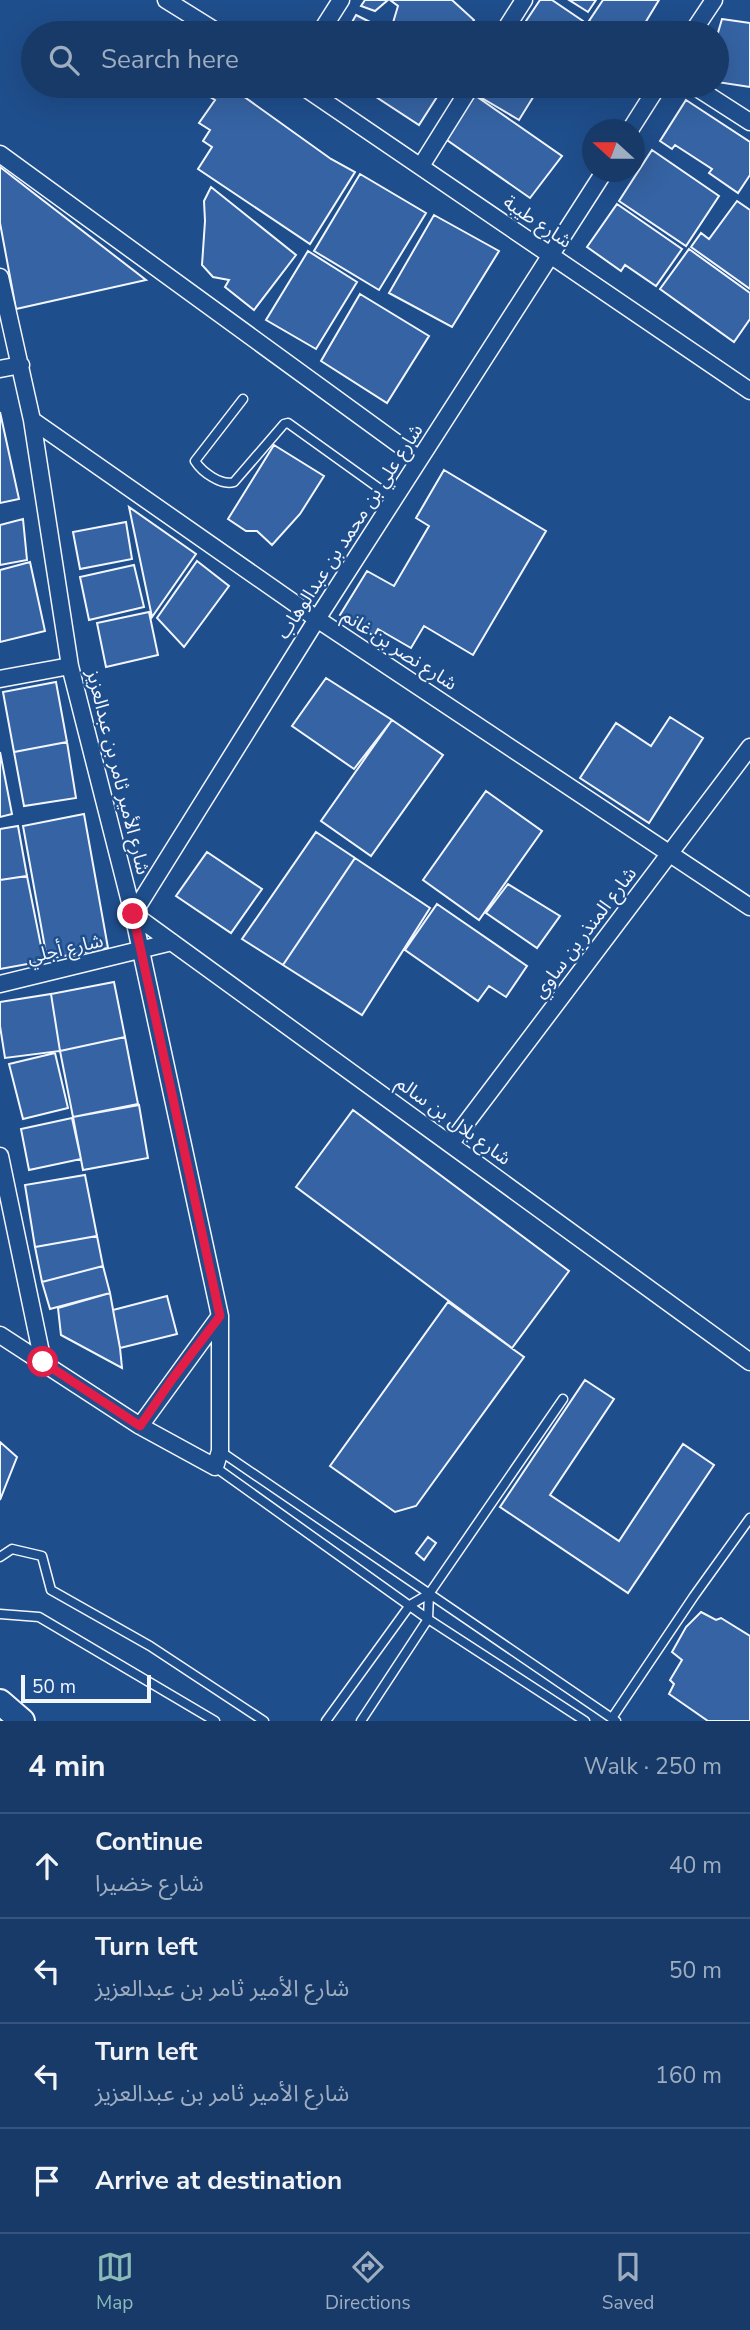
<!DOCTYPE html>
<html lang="en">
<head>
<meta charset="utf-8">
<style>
	body { margin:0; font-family:"Nunito Sans","Noto Sans Arabic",sans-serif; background:#244571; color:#f1f3f6 }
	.compass { position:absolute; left:582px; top:119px; width:63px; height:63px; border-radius:50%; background:#173a69; box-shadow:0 7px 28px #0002; rotate:291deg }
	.scale { position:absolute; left:21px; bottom:18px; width:130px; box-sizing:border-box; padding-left:7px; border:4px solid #f2f6ff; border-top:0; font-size:19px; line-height:24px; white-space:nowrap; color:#f2f6ff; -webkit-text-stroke:5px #1f4e8c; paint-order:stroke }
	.stop { position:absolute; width:21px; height:21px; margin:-16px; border:5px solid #e11d48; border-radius:50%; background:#fff }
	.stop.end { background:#e11d48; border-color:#fff; box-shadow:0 2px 7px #0008 }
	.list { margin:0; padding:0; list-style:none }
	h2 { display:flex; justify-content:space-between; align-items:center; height:91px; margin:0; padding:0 28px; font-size:30px }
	h2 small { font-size:23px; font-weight:400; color:#9eadc0 }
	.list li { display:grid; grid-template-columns:46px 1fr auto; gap:21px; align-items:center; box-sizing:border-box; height:105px; padding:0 28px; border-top:2px solid #36547d }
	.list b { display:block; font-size:26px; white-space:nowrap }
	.list p { margin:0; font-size:23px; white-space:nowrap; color:#9eadc0 }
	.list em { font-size:23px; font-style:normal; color:#9eadc0 }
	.icon { flex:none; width:38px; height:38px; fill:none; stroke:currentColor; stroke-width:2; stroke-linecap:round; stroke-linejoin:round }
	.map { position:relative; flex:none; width:750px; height:1721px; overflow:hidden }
	.search { position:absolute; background:#173a69; box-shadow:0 7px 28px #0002; left:21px; right:21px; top:21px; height:77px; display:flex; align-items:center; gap:18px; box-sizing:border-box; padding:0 24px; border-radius:38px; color:#9eadc0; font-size:26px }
	.sheet { height:511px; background:#173a69 }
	nav { display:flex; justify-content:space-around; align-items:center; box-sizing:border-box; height:98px; border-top:2px solid #36547d; background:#173a69; font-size:19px; color:#9eadc0 }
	nav a { display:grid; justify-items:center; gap:4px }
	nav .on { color:#8bbbb9 }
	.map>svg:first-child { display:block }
	.building { fill:#3563a3; stroke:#f2f6ff; stroke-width:2 }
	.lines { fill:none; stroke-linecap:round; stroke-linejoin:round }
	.service-casing { stroke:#f2f6ff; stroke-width:11 }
	.minor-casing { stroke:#f2f6ff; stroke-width:19 }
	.primary-casing { stroke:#f2f6ff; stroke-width:28 }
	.service { stroke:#1f4e8c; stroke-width:8 }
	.minor { stroke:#1f4e8c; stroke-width:16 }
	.primary { stroke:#1f4e8c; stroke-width:24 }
	.route { stroke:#e11d48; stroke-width:9 }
	.labels { text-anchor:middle; stroke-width:5; stroke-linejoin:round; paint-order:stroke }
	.street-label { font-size:19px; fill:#f2f6ff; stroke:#1f4e8c }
</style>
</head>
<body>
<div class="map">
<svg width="750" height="1721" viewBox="0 0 750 1721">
	<rect width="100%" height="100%" fill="#1f4e8c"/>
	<!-- building -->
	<path class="building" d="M365,0H388L375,11L361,6Z
		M390,0H452L474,20L464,33H402L392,26L398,6Z
		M540,0H552L583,21L575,33H518Z
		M569,0H596L588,12Z
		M603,0H659L639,33H611L589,21Z
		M356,15L392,33H346Z
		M722,19L750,23V87L717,82V36Z
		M589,21L611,33H581Z
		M204,86H229L331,159L355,172L310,244L198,169L212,147L203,141L210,130L199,123L215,100L200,91Z
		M379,86H444L419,125L373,95Z
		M480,86H540L519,120L475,94Z
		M579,86H603L596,96Z
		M473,94L562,156L530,198L444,138Z
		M686,100L750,142V175L738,193L709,173L712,169L675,145L672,149L660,141Z
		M652,150L719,196L686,246L619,201Z
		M0,167L146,280L16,309L0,223Z
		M360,174L426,213L379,290L314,251Z
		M211,187L296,255L254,310L225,287L229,280L213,277L202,265L205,221L204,201Z
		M737,201L750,210V289L691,247L701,233L709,239Z
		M617,204L682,249L656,286L625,265L621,271L587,247Z
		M434,215L499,251L452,327L389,293Z
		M689,249L750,293V319L734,342L660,289Z
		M308,251L357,282L316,349L266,320Z
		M360,294L429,336L387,403L321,361Z
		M0,412L19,499L0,503Z
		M274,445L324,476L300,514L272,545L257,531H246L228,519Z
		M444,470L546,531L473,655L424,626L411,648L378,629L374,636L340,615L367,571L394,586L429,526L416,518Z
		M129,507L196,554L152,617Z
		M23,519L27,560L0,565V525Z
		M126,522L132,559L80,569L73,532Z
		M197,561L229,586L184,647L157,618Z
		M30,562L45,631L0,642V570Z
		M134,565L144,607L89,620L80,577Z
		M149,612L158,655L106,667L97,623Z
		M326,678L392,720L354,769L292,726Z
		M56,682L67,742L14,752L3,692Z
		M670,717L703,738L649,823L580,778L616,723L651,746Z
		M392,720L443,755L371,856L321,821Z
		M67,742L76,798L24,806L14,752Z
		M0,752L12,814L0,817Z
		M486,791L542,831L479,920L423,880Z
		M84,814L108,948L47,959L23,826Z
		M18,826L27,876L0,880V829Z
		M316,832L355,858L283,965L242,939Z
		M207,852L262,889L231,933L176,896Z
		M355,858L430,908L362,1015L283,965Z
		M27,876L44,961L0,969V880Z
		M508,884L560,916L537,948L486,913Z
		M437,904L527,966L506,997L489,986L478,1001L405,950Z
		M114,982L125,1037L60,1051L51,994Z
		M51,994L60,1051L5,1058L0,1026V1002Z
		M125,1037L138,1104L73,1117L60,1051Z
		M55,1053L68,1108L23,1119L9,1064Z
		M139,1105L148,1158L83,1170L73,1117Z
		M353,1110L569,1271L512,1348L296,1187Z
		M72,1118L81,1159L29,1170L21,1129Z
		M85,1175L97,1236L35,1247L25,1185Z
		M97,1236L103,1266L42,1282L35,1247Z
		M103,1266L110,1293L50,1309L42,1282Z
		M110,1293L120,1348L122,1368L61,1335L58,1308Z
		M167,1296L177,1334L120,1348L113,1310Z
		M448,1302L524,1357L416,1506L395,1512L330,1466Z
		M585,1380L614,1399L550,1495L619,1541L683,1444L714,1465L628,1593L500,1507Z
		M0,1442L17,1457L0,1500Z
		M428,1537L436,1543L424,1560L416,1553Z
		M701,1612L716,1620L721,1618L750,1636V1721H708L669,1694L674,1684L670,1680L682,1660L672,1652L686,1627Z"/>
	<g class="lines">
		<!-- service casing -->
		<g class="service-casing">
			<path id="service" d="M243,399L195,461C202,472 221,486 234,482L284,424L288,423L394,499
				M220,1451L616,1721
				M215,1467L428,1619L585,1721
				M0,1557L12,1549L42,1556L51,1590L150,1646L264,1721
				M0,1614L39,1617L215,1721
				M612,1718L694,1596L750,1518
				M326,1721L410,1605L429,1594L563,1399
				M361,1721L428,1619L429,1594"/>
		</g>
		<!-- minor casing -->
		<g class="minor-casing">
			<path id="minor" d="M166,0L219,33
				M320,33L341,0
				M503,33L524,0
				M692,33L714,0
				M302,86L750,391
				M694,86L750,122
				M630,130L658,86
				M0,154L419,459
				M421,166L471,86
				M604,172L317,619L133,914L750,1362
				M0,277L32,420L70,666L133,914L220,1316V1451L215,1467L140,1426L0,1335
				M0,369L21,365
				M32,420L317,619L750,907
				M0,679L70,666
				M0,984L172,942
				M451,1143L750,747
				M0,1156L43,1362
				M140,1426L220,1316"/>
		</g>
		<!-- primary casing -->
		<g class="primary-casing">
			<path id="primary" d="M0,1702L22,1721"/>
		</g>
		<!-- service -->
		<use href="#service" class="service"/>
		<!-- minor -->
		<use href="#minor" class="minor"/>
		<!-- primary -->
		<use href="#primary" class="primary"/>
	</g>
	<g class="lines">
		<!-- route -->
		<path class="route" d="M43,1362L140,1426L173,1378L220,1316L133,914"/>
	</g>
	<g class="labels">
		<!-- street labels -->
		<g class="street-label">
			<text transform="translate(538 221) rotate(34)" y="7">شارع طيبة</text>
			<text transform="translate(349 531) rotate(-57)" y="7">شارع علي بن محمد بن عبدالوهاب</text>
			<text transform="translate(400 649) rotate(33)" y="7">شارع نصر بن غانم</text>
			<text transform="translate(119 772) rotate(76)" y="7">شارع الأمير ثامر بن عبدالعزيز</text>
			<text transform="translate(584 932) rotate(-53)" y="7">شارع المنذر بن ساوي</text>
			<text transform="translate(65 948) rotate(-13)" y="7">شارع أجلي</text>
			<text transform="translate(454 1120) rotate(36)" y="7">شارع بلال بن سالم</text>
		</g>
	</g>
</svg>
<svg class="compass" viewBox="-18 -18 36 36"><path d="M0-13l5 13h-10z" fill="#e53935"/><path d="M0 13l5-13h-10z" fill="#9eadc0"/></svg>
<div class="scale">50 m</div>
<div class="stop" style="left:43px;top:1362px"></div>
<div class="stop end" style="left:133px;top:914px"></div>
<div class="search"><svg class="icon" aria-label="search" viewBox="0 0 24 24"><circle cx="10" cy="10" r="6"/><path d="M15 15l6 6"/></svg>Search here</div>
</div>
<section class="sheet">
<h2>4 min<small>Walk · 250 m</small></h2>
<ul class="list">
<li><svg class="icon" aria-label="ahead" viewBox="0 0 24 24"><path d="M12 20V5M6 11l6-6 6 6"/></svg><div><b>Continue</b><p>شارع خضيرا</p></div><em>40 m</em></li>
<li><svg class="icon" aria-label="left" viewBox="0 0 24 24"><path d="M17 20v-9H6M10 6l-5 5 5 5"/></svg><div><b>Turn left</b><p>شارع الأمير ثامر بن عبدالعزيز</p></div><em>50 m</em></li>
<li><svg class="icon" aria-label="left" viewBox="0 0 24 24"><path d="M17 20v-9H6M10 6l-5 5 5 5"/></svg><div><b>Turn left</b><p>شارع الأمير ثامر بن عبدالعزيز</p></div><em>160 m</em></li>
<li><svg class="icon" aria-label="arrive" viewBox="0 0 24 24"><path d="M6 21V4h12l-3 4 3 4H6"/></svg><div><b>Arrive at destination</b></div></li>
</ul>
</section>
<nav>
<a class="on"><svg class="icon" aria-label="map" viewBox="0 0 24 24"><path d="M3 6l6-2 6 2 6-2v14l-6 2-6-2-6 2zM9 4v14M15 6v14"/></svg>Map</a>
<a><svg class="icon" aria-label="directions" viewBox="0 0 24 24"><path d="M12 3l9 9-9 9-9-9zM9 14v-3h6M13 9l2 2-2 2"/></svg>Directions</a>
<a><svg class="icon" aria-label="saved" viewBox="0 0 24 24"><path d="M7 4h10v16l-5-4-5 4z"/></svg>Saved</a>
</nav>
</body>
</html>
